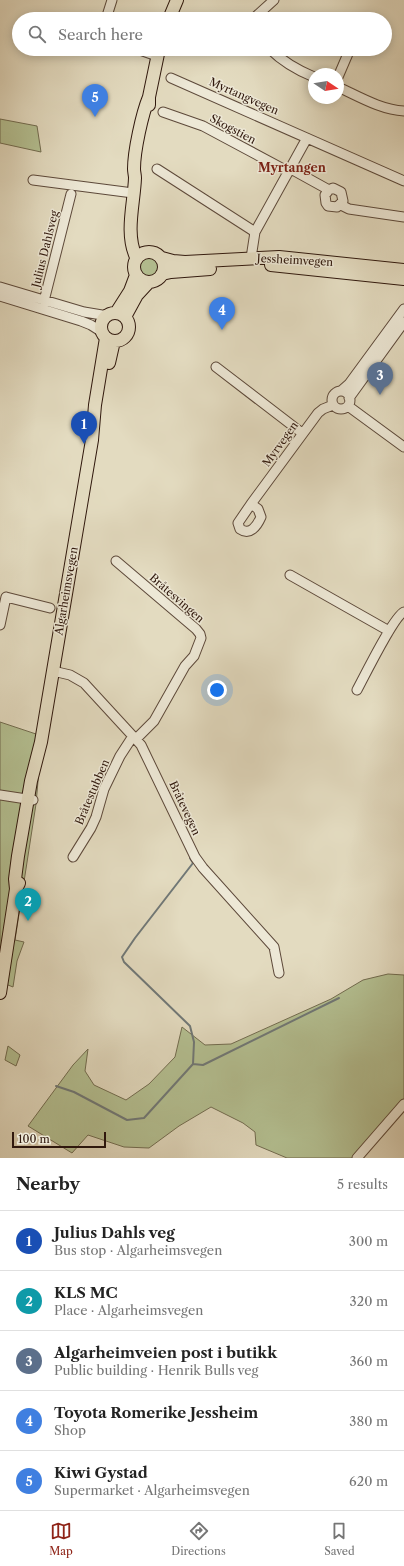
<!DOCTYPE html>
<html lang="en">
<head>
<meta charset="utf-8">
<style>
	body { margin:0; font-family:"Libre Caslon Text",serif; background:#f2f2f2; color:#222 }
	.compass { position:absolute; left:308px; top:68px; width:36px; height:36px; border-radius:50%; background:#fff; box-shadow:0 2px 10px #0003; rotate:102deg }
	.scale { position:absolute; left:12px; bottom:10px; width:94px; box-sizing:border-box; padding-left:4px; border:2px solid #30180d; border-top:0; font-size:11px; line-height:14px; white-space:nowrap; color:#30180d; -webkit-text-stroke:3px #ede8d6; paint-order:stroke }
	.you { position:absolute; left:217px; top:690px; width:14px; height:14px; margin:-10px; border:3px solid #fff; border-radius:50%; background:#1a73e8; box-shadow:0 0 0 6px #1a73e833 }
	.badge { display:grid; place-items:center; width:26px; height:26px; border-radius:50%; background:#8f2418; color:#fff; font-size:13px; font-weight:700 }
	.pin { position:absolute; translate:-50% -33px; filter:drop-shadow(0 1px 2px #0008) }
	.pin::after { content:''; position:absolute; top:21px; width:14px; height:12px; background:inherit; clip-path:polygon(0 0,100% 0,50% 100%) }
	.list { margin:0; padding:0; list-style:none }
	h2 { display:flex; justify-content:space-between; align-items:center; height:52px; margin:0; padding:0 16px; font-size:17px }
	h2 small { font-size:13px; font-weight:400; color:#767676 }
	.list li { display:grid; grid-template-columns:26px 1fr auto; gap:12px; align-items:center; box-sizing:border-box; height:60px; padding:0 16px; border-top:1px solid #e0e0e0 }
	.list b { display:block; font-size:15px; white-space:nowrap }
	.list p { margin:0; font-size:13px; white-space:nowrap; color:#767676 }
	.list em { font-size:13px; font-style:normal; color:#767676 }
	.icon { flex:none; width:22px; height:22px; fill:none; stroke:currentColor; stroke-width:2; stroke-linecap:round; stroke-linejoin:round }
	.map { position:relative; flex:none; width:404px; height:1158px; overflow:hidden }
	.search { position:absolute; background:#fff; box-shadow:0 2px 10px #0003; left:12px; right:12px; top:12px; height:44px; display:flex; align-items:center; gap:10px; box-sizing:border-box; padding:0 14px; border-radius:22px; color:#767676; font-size:15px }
	.sheet { height:352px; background:#fff }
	nav { display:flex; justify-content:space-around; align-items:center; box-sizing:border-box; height:56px; border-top:1px solid #e0e0e0; background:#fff; font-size:11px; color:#767676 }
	nav a { display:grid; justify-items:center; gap:2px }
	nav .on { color:#8f2418 }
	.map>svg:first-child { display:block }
	.green { fill:#b4c092; stroke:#726c50 }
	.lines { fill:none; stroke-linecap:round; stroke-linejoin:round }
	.stream { stroke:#707877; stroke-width:2 }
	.minor-casing { stroke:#5d493a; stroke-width:11 }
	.major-casing { stroke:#30180d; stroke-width:14 }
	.minor { stroke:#ede8d6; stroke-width:9 }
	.major { stroke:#e3dbc0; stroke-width:12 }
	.labels { text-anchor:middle; stroke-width:3; stroke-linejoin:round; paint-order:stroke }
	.street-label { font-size:11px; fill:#30180d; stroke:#ede8d6 }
	.neighbourhood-label { font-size:12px; font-weight:bold; fill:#7a1f14; stroke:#ede8d6 }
</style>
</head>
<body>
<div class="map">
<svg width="404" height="1158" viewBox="0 0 404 1158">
	<rect width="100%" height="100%" fill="#e3dbc0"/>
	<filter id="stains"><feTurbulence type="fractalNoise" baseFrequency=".005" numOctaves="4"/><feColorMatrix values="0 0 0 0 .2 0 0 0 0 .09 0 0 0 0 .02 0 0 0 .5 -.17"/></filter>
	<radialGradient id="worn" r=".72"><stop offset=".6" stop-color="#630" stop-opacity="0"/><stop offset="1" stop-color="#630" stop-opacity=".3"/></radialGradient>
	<!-- green -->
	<path class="green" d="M0,119L37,126L41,152L0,143Z
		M140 267a9 9 0 1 1 18 0a9 9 0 1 1-18 0Z
		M0,722L42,736L36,804L15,940L24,942L17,961L13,987L3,983L0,999Z
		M388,974L404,975V1100L354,1158H287L256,1145L255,1132L243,1123L211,1107L179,1126L149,1148L124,1147L88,1135L72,1153L28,1126L73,1065L88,1049L85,1071L94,1085L126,1100L149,1084L175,1057L182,1027L205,1045L231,1044L331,999L363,980Z
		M8,1046L20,1055L16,1066L5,1060Z"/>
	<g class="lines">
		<!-- stream -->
		<path class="stream" d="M193,1064L203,1065L339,998
			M56,1086L74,1092L127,1120L144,1118L193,1064L194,1042L190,1026L124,962L122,957L135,938L193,863L190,858"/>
		<!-- minor casing -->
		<g class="minor-casing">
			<path id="minor" d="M106,19L112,0
				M253,19L274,0
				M137,49L157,56
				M270,49C283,62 297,70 314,77
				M338,77L350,49
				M171,78L404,181
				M338,87C358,96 381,110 404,111
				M163,112L203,126L289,172
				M157,169L255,232
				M291,169L329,190L333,188L341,192L343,201L337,207L328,206L326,203L325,195L329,190
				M33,180L133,193
				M341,205L349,209L404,217
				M251,258L255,232L307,138
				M0,287L84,312L102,315H109
				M0,296L81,321L91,325L102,332
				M42,309L71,194
				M216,367L302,433
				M341,391L349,384L404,309
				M332 400a9 9 0 1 1 18 0a9 9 0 1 1-18 0Z
				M349,398L404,322
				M348,406L404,447
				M251,504L238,523L240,529C250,536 257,526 261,517L258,509L251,504L318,413L323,409L333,405
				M116,561L196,629L200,634L201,638L194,656L185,666L154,721L136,739
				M290,575L389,631
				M0,625L6,597L50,608
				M53,671L70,675L84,683L141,745L195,857L203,868L274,947L279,973
				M357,690C364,677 394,616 404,612
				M0,795L33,800
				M73,857L91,828L96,817L104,789L120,756L133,736
				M357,1158L404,1104"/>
		</g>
		<!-- major casing -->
		<g class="major-casing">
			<path id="major" d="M169,19L177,0
				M149,105V97L159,49
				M134 267a15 15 0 1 1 30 0a15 15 0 1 1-30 0Z
				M136,257C125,233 134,204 135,178C135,175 134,172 134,169C134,151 142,114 149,97
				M162,258L173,261L185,262L279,257L404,270
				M271,265L404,279
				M162,274L171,272L210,269
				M101 327a14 14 0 1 1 28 0a14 14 0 1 1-28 0Z
				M116,313L130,291L136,275
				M125,317L137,295L149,282
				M109,363L114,341
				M16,889L15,879L18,856L31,781L41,742L92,440L95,405L106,338
				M0,993L16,889L19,883"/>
		</g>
		<!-- minor -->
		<use href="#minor" class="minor"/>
		<!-- major -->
		<use href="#major" class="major"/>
	</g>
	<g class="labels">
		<!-- street labels -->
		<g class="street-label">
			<text transform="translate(244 96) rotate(24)" y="4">Myrtangvegen</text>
			<text transform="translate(233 129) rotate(28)" y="4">Skogstien</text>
			<text transform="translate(45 249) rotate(-76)" y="4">Julius Dahlsveg</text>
			<text transform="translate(295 260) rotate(3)" y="4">Jessheimvegen</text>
			<text transform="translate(280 444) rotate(-54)" y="4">Myrvegen</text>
			<text transform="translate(66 591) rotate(-80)" y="4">Algarheimsvegen</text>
			<text transform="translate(177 598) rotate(41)" y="4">Bråtesvingen</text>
			<text transform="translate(92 792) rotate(-67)" y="4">Bråtestubben</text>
			<text transform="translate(185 808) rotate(65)" y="4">Bråtevegen</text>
		</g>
		<!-- neighbourhood labels -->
		<g class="neighbourhood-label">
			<text x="292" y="172">Myrtangen</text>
		</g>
	</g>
	<rect width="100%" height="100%" filter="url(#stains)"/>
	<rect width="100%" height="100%" fill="url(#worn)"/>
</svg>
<svg class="compass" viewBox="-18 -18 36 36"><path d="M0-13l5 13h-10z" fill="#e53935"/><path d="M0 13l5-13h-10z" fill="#767676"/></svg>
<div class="scale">100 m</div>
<div class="you"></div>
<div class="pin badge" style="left:84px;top:444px;background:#1a4fb4">1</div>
<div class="pin badge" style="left:28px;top:921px;background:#0f9aa8">2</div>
<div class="pin badge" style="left:380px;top:395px;background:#5c6f8a">3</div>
<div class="pin badge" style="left:222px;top:330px;background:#3f7fe0">4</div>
<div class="pin badge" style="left:95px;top:117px;background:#3f7fe0">5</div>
<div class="search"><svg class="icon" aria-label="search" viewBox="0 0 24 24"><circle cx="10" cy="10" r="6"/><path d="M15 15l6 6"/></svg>Search here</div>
</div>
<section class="sheet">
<h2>Nearby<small>5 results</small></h2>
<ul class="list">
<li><span class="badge" style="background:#1a4fb4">1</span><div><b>Julius Dahls veg</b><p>Bus stop · Algarheimsvegen</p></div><em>300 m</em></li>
<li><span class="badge" style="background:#0f9aa8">2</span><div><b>KLS MC</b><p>Place · Algarheimsvegen</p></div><em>320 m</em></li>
<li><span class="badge" style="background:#5c6f8a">3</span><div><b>Algarheimveien post i butikk</b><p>Public building · Henrik Bulls veg</p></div><em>360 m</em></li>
<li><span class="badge" style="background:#3f7fe0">4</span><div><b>Toyota Romerike Jessheim</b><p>Shop</p></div><em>380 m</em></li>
<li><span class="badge" style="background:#3f7fe0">5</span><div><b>Kiwi Gystad</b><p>Supermarket · Algarheimsvegen</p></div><em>620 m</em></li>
</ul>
</section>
<nav>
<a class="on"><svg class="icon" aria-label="map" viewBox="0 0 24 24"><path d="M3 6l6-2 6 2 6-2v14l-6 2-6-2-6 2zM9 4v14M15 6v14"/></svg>Map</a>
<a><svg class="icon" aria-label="directions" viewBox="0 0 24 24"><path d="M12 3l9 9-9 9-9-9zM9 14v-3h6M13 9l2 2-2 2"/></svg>Directions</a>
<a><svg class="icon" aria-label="saved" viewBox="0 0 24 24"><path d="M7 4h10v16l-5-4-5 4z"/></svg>Saved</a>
</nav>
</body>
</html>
